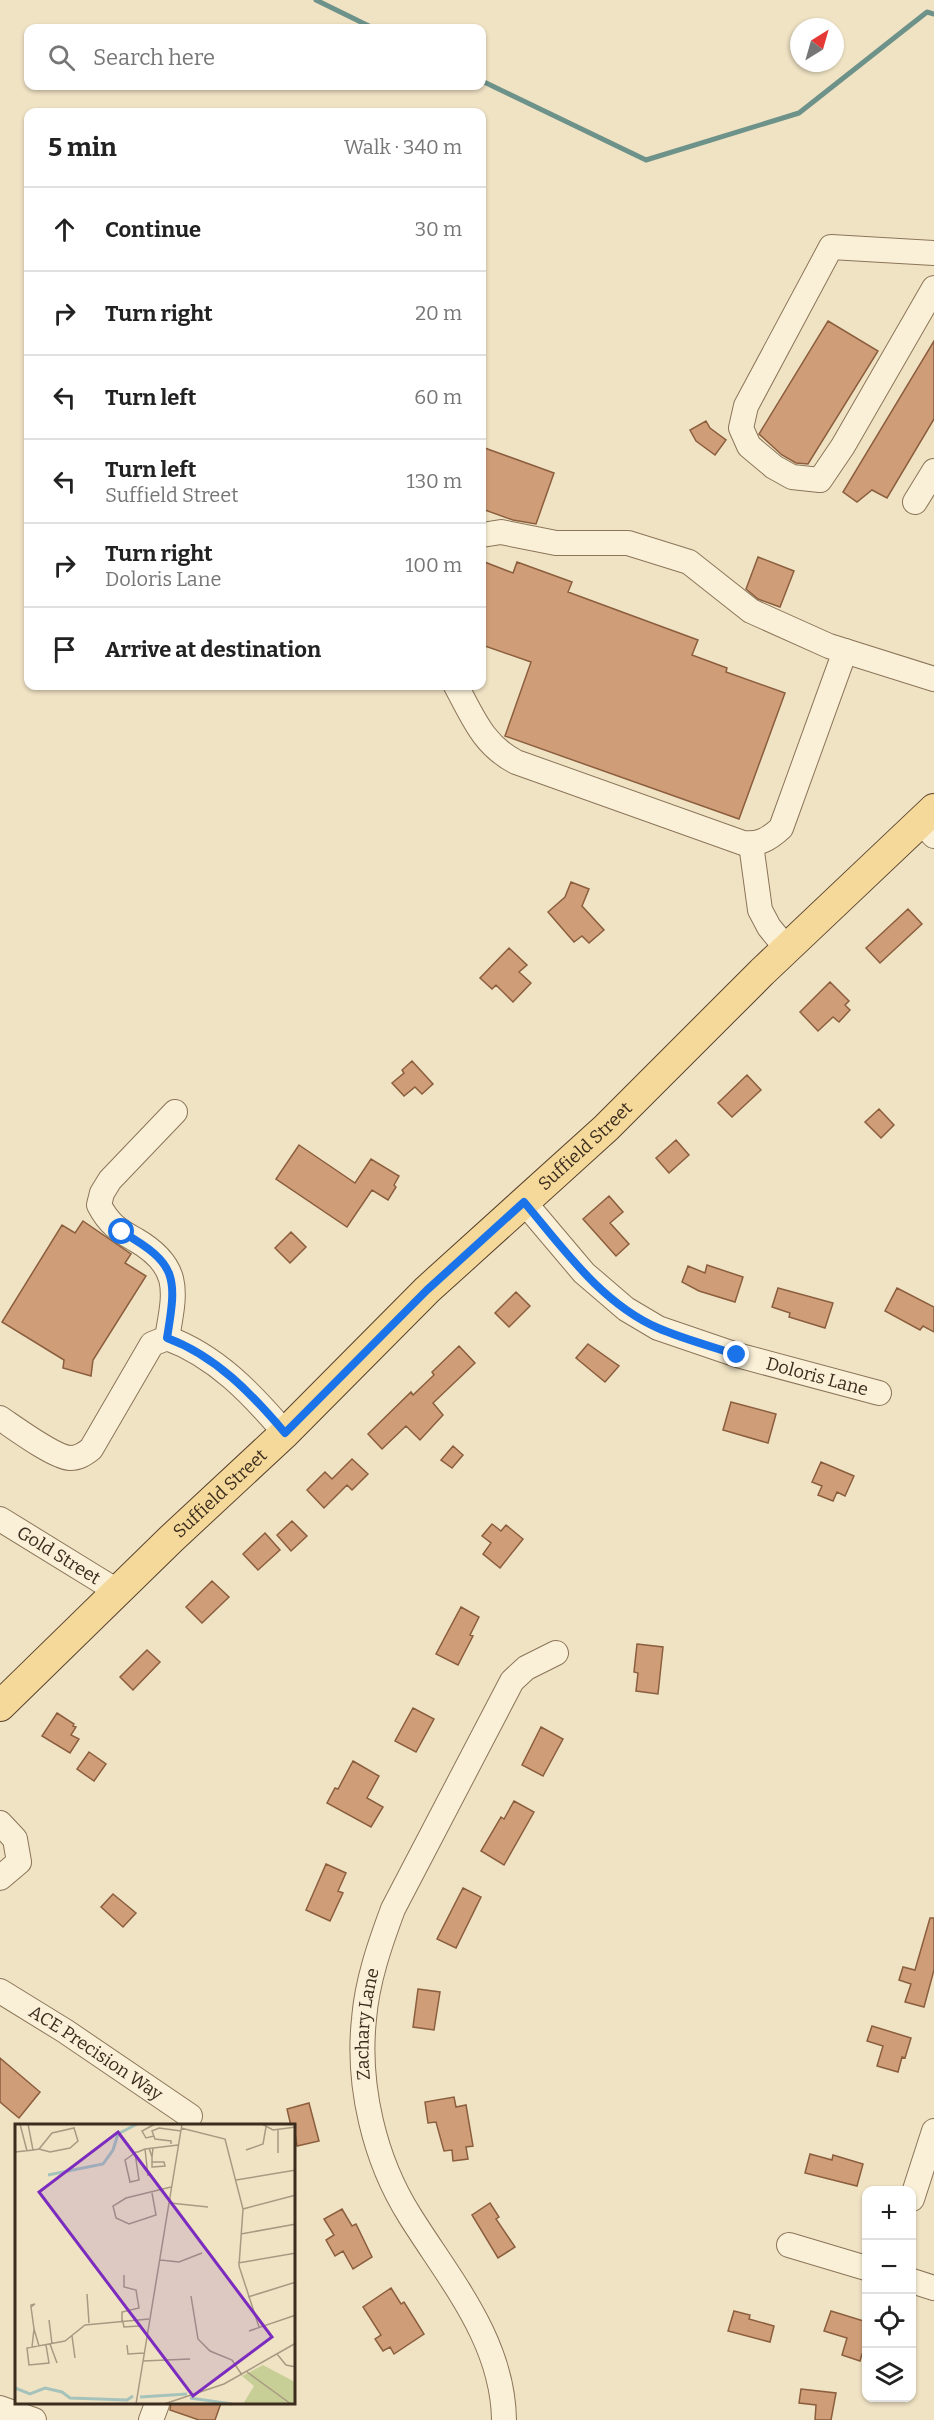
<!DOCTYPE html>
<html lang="en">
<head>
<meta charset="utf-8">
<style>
	body { margin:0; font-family:Bitter,serif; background:#f6f6f6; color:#222 }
	.controls { position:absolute; right:18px; bottom:18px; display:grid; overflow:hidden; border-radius:12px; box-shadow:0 2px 4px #0004 }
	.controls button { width:54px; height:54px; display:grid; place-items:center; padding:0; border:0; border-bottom:2px solid #e0e0e0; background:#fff; color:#222; font:30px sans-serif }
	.compass { position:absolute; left:790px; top:18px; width:54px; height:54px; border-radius:50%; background:#fff; box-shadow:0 2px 4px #0004; rotate:37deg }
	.stop { position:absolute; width:18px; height:18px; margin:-14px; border:4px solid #1a73e8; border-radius:50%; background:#fff }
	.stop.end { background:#1a73e8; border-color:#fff; box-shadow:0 2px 6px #0008 }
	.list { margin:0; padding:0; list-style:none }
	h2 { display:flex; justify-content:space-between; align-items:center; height:78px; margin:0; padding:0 24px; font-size:26px }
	h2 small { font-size:20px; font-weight:400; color:#767676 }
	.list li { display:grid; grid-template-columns:39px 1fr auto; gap:18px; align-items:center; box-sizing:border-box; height:84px; padding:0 24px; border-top:2px solid #e0e0e0 }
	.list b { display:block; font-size:22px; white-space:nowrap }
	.list p { margin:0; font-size:20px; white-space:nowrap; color:#767676 }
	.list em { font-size:20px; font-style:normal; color:#767676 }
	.icon { flex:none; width:33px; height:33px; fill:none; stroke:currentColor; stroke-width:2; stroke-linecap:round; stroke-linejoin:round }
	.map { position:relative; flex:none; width:934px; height:2420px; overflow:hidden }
	.search { position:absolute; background:#fff; box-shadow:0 2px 4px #0004; left:24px; top:24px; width:462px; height:66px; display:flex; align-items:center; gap:15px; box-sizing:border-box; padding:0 21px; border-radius:12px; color:#767676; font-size:22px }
	.panel { position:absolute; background:#fff; box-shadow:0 2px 4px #0004; left:24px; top:108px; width:462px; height:582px; border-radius:12px }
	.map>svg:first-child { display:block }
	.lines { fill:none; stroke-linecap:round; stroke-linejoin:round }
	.stream { stroke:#6c9289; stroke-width:5 }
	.building { fill:#cf9e78; stroke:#8b5e3e; stroke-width:1.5 }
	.minor-casing { stroke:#8b7559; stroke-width:26 }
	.major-casing { stroke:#59422e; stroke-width:32 }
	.minor { stroke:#faf0d7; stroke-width:24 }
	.major { stroke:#f4d99a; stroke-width:30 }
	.route { stroke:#1a73e8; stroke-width:8 }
	.labels { text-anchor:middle; stroke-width:4.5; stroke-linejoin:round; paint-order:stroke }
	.street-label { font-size:18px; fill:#3b2c1e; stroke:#f7edd4 }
	.inset-river { fill:none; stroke:#a6c3bb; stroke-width:3 }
	.inset-road { fill:none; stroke:#a89a82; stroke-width:1.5 }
	.view { fill:#7b2cbf; fill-opacity:0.15; stroke:#7b2cbf; stroke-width:3 }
	.inset-edge { fill:none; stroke:#3b2c1e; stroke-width:3 }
</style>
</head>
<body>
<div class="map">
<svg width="934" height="2420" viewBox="0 0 934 2420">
	<rect width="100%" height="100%" fill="#f0e3c4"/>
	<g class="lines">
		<!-- stream -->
		<path class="stream" d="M316,0L373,28
			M482,81L646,160L799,113L927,12L934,14"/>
	</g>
	<!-- building -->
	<path class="building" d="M828,321L878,351L808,464L796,463L782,455L759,434Z
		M934,341V419L887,498L872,490L857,502L843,492Z
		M706,421L710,428L726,440L715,455L696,441L690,430Z
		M482,447L554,473L536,524L513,520L482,509Z
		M758,557L794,571L780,607L758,599L746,589Z
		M482,561L513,573L517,562L572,582L568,592L698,640L692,655L727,668L726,672L785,693L739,819L505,736L531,662L482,645Z
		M571,882L589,889L582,906L604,930L589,943L582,936L574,942L548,912L565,897Z
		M908,909L922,924L880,963L866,948Z
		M509,948L527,965L519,972L531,983L513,1002L496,985L492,989L480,978Z
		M830,982L849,1001L845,1005L850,1010L839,1022L833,1017L818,1031L800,1012Z
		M412,1061L433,1084L422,1094L415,1087L404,1096L392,1083L404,1073L402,1070Z
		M747,1075L761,1090L732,1117L718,1103Z
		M879,1109L894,1125L881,1138L865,1122Z
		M676,1140L689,1155L669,1173L656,1158Z
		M299,1145L355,1183L371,1159L399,1176L394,1185L396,1187L388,1200L372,1190L347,1227L276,1179Z
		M609,1196L623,1212L610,1223L629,1244L616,1256L583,1219Z
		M83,1221L131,1254L125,1263L146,1276L93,1360L91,1376L63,1368L64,1360L2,1322L62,1225L75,1233Z
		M291,1232L306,1247L290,1263L275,1248Z
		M707,1265L743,1277L735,1302L699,1291L682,1282L688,1266L705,1273Z
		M778,1288L833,1303L825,1328L789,1317L790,1313L772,1307Z
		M897,1288L934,1307V1332L923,1326L920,1330L885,1311Z
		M516,1292L530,1306L509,1327L495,1313Z
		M588,1344L619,1366L605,1382L576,1358Z
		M459,1346L475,1363L433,1403L443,1415L420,1440L406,1426L382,1449L368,1434L411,1392L413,1395L434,1375L432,1372Z
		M731,1402L776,1414L768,1443L723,1430Z
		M453,1446L463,1455L452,1468L441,1460Z
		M352,1459L368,1474L352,1490L347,1485L324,1508L307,1490L325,1472L332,1479Z
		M821,1462L854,1476L845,1496L837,1492L833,1501L818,1495L822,1486L812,1482Z
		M292,1521L307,1536L291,1551L277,1535Z
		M492,1524L501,1531L506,1525L523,1539L500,1568L483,1554L491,1543L482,1536Z
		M265,1533L280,1550L258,1570L243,1554Z
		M212,1581L229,1597L202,1623L186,1607Z
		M461,1607L479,1617L470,1635L473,1636L458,1665L436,1654Z
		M637,1644L663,1647L658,1694L636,1691L638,1673L634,1672Z
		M147,1650L160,1662L133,1690L120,1677Z
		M413,1708L434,1719L416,1752L395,1741Z
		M57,1713L74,1724L73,1726L76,1727L71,1735L79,1739L70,1753L42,1736Z
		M541,1727L563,1739L543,1776L522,1765Z
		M89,1752L106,1764L94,1781L77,1769Z
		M353,1761L379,1776L367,1798L383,1807L371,1827L327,1803L335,1788L338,1789Z
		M514,1801L534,1812L504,1865L481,1851L501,1817L504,1819Z
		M326,1864L346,1873L338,1891L343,1893L330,1921L306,1910Z
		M463,1888L481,1897L456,1948L437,1939Z
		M113,1894L136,1913L123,1927L101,1907Z
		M930,1918H934V1970L924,2007L905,2002L911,1984L899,1980L903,1967L915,1970Z
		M418,1989L440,1992L434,2030L413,2027Z
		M872,2026L911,2038L905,2058L902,2057L898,2072L877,2066L883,2046L867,2041Z
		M0,2058L40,2092L19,2118L0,2102Z
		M454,2097L456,2107L466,2105L473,2146L466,2147L468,2159L453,2161L452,2150L444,2151L436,2122L428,2123L425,2102Z
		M309,2103L319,2141L297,2146L294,2126H291L287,2109Z
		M810,2154L832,2160L833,2155L863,2164L857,2186L805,2173Z
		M490,2203L499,2217L496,2219L515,2247L498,2258L472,2215Z
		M342,2209L352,2226L356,2224L372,2257L353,2269L343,2251L335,2256L326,2240L334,2235L324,2219Z
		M391,2288L401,2304L404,2302L424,2334L394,2354L390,2347L383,2351L375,2339L381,2335L363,2307Z
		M734,2311L750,2315L749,2319L774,2326L770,2342L728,2331Z
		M831,2311L867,2322V2356L862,2354L860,2361L842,2355L847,2338L824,2331Z
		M801,2389L836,2393L831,2420H815L816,2405L799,2403Z
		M171,2403H221L215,2420H199L170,2410Z"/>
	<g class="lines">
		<!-- minor casing -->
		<g class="minor-casing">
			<g id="minor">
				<path d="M934,253L831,247L746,406L741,428L749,446L774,467L792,477L820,480L843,446L934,288"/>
				<path d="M915,502L934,471"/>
				<path d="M482,535L501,532L556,543H628L689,562L751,611L829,646L934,679"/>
				<path d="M456,686C473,717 483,745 516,762L743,843C759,845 769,839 781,828L845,651"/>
				<path d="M921,822L934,836"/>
				<path d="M751,844L760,910L769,927L787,949"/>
				<path id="s1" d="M524,1202L584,1273L626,1309L658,1328L737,1355L879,1393"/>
				<path d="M167,1338C175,1292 182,1267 136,1240C118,1230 109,1224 99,1205L102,1193L110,1180L175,1112"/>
				<path d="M0,1418C15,1428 54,1457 70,1458C79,1458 84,1454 91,1449L152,1344L167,1338C216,1356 252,1394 285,1433"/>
				<path id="s2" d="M0,1519L117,1591"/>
				<path d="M0,1823L15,1839L19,1862L0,1878"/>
				<path id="s3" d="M0,1991L65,2031L190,2116"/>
				<path d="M912,2199L934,2131"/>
				<path d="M789,2245L866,2268"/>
				<path d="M912,2281L934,2288"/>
				<path d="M0,2408L34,2420"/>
				<path d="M151,2420L157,2404"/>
				<path id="s4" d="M504,2420C503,2341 450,2280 410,2216C374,2159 357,2085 364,2019C367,1981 380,1944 393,1909L512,1681L526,1668L556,1653"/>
			</g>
		</g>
		<!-- major casing -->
		<g class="major-casing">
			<g id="major">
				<path id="s5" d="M0,1706L171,1539L285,1433L427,1290L606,1128L762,972L934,809"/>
			</g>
		</g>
		<!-- minor -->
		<use href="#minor" class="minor"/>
		<!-- major -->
		<use href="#major" class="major"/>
	</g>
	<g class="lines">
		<!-- route -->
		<path class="route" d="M122,1232C178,1264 177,1277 167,1338C216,1356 252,1394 285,1433L427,1290L524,1202C563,1248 601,1303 658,1328C683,1339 711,1346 737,1355"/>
	</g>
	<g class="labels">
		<!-- street labels -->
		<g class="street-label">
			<text dy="6" stroke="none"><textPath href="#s5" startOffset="810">Suffield Street</textPath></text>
			<text dy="6" stroke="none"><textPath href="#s1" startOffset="352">Doloris Lane</textPath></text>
			<text dy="6" stroke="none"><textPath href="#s5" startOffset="306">Suffield Street</textPath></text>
			<text dy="6" stroke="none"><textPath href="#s2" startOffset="69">Gold Street</textPath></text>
			<text dy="6" stroke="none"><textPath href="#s4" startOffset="429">Zachary Lane</textPath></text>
			<text dy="6" stroke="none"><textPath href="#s3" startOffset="114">ACE Precision Way</textPath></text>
		</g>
	</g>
	<!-- overview -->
	<g transform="translate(15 2124)">
		<rect width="280" height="280" fill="#f0e3c4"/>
		<path d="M248,241L280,258V280H228L239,262L227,252Z" fill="#c7cf97"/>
		<path class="inset-river" d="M33,51L88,40L98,26L103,10L122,0M0,264L15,270L30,264L47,268L55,274L112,276L118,272M125,273L172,270M175,274L217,280"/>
		<path class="inset-road" d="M5,0L12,27M247,0L258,6L281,3M166,4L210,15L228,85L224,142L244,203M263,6V29M139,12L131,14L127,7L140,0M156,20V17L140,15L137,7L144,4L166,7M134,24L137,33L138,24M130,25L133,52M18,26L24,25L37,9L59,4L63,17L55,24L35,28L24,25M231,26L248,20L251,3M0,28L18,26L13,0M120,29L124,56L115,58L110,36L120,29L121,28H123L130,25L163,21M137,33V43H138L150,42L149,38H137M221,56L281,46M137,69L141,91L114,100L101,94L98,82L111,74L156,63M155,79L193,83M228,85L281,71M226,110L281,100M145,136L164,138L187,129M223,139L281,129M72,170L74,199M176,172L183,215L195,227L217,236L227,251M233,173L281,158M16,183L20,180L16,181V183L19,205M34,196L37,220M107,198V188L124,184L121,166L109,163V151M108,198L109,203L124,202M234,207L281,191M57,212L60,234M35,220L42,239M31,221L34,239L14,241L12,224L50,217L70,201L134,195M112,221L113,230L129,229M17,223L19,205L24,222M262,230L271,241L281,243M128,237L175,235M232,248L276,280M121,280L167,0M149,280L209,260L281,219"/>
		<path class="view" d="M103,8L257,213L178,272L24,68Z"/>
		<rect width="280" height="280" class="inset-edge"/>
	</g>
</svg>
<div class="controls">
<button>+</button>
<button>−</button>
<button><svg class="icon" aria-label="locate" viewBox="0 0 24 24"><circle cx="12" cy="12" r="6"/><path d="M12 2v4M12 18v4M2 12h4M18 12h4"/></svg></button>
<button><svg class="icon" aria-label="layers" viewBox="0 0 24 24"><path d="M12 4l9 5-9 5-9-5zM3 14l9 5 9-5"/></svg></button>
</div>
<svg class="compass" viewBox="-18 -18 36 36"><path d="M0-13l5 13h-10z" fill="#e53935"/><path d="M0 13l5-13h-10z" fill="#767676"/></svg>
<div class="stop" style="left:122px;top:1232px"></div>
<div class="stop end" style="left:737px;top:1355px"></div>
<div class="search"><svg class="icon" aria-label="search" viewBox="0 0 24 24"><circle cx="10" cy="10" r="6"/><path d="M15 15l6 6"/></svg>Search here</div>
<section class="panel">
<h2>5 min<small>Walk · 340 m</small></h2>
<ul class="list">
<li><svg class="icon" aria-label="ahead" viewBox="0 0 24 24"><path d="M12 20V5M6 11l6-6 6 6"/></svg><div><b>Continue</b></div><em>30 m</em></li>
<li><svg class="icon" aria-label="right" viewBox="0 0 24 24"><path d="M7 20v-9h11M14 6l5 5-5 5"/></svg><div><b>Turn right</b></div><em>20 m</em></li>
<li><svg class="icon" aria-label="left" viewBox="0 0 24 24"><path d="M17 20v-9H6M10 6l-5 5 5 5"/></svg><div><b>Turn left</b></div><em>60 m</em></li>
<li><svg class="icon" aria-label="left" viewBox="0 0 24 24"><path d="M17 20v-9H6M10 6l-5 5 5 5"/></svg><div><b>Turn left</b><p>Suffield Street</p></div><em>130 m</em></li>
<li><svg class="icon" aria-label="right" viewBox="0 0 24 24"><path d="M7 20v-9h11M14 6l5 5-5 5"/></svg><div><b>Turn right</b><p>Doloris Lane</p></div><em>100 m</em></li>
<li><svg class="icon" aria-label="arrive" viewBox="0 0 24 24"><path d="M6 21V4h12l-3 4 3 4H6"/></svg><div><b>Arrive at destination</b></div></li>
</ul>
</section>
</div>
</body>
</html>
